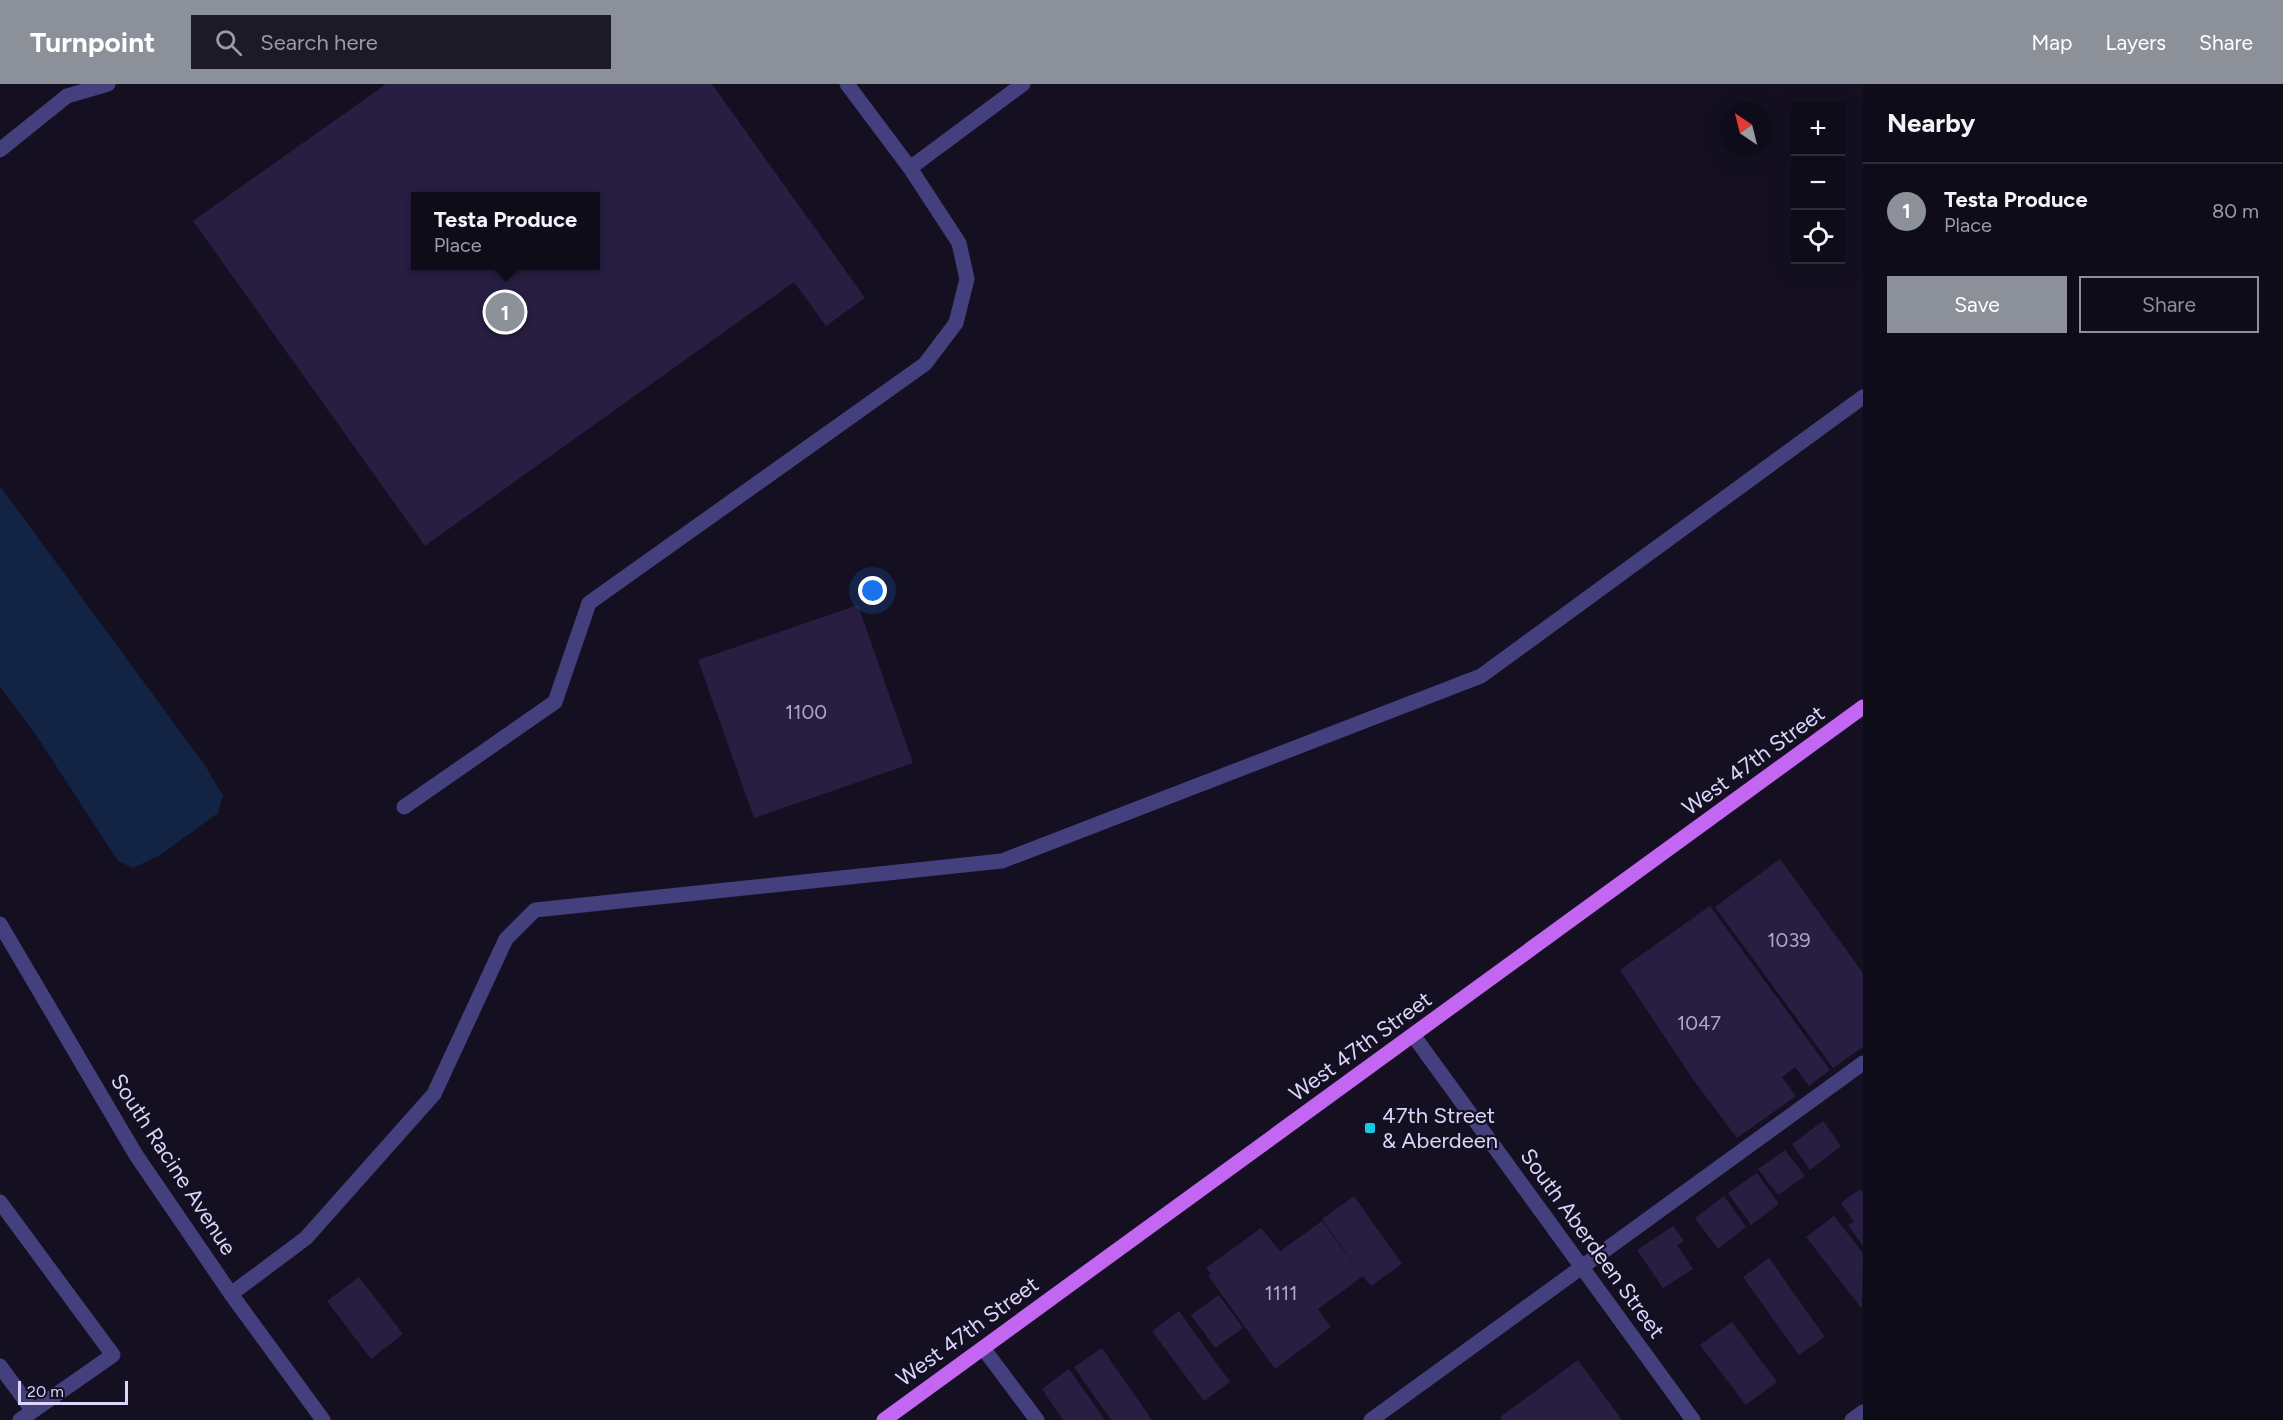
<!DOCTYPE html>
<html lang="en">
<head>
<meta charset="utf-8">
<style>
	body { margin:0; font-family:Figtree,sans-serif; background:#1d1a27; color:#f1f3f6 }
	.controls { position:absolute; right:18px; top:18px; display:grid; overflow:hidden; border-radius:0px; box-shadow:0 6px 24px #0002 }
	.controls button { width:54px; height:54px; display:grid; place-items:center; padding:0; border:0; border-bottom:2px solid #2f2c39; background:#0f0c1a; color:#f1f3f6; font:30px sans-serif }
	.compass { position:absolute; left:1719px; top:18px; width:54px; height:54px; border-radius:50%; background:#0f0c1a; box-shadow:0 6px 24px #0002; rotate:325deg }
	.scale { position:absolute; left:18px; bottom:15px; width:110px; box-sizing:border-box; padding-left:6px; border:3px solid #dbd5fb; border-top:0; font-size:16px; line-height:21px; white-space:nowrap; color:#dbd5fb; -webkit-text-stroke:4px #141022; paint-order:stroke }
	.you { position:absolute; left:873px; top:507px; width:21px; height:21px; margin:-15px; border:4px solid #fff; border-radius:50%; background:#1a73e8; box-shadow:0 0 0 9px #1a73e833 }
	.badge { display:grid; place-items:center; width:39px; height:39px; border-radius:50%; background:#8c9099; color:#fff; font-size:20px; font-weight:700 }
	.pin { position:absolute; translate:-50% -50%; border:3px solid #fff; box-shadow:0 2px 6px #0006 }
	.popup { position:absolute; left:411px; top:108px; width:189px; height:78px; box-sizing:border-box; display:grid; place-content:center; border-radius:0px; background:#0f0c1a; filter:drop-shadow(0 2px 4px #0005); font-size:20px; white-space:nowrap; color:#9b9ba2 }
	.popup b { font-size:22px; color:#f1f3f6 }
	.popup::after { content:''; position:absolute; left:50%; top:100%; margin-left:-12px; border:12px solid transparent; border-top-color:#0f0c1a }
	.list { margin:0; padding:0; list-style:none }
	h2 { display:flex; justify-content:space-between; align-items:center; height:78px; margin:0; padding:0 24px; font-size:26px }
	h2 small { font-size:20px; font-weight:400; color:#9b9ba2 }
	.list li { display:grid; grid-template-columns:39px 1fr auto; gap:18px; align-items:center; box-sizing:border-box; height:96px; padding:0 24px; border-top:2px solid #2f2c39 }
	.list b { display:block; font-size:22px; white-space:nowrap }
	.list p { margin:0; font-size:20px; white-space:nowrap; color:#9b9ba2 }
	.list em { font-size:20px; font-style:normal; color:#9b9ba2 }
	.actions { display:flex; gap:12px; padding:18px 24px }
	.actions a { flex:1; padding:14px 0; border:2px solid #8c9099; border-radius:0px; text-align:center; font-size:21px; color:#8c9099 }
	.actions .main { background:#8c9099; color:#fff }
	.icon { flex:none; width:33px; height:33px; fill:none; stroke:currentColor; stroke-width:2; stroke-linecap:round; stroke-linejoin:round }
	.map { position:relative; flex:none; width:1863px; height:1336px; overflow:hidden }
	header { display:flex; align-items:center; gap:36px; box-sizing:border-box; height:84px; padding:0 30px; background:#8c9099; color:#fff }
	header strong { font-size:28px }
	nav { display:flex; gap:33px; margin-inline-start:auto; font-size:21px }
	.search { width:420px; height:54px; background:#1d1a27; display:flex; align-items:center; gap:15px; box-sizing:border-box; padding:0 21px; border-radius:0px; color:#9b9ba2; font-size:22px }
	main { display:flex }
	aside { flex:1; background:#0f0c1a }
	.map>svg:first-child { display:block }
	.water { fill:#122344 }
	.building { fill:#271e42; fill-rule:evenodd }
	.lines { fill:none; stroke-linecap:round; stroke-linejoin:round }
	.minor { stroke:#443f7d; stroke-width:15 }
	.major { stroke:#c366f1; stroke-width:15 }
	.poi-dot { fill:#15cae7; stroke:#141022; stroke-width:2 }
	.labels { text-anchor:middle; stroke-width:4.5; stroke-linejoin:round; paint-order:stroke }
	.number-label { font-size:20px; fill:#aea7cd }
	.street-label { font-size:22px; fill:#dbd5fb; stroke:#141022 }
	.poi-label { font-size:22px; fill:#dbd5fb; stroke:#141022; text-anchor:start }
</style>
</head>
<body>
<header>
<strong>Turnpoint</strong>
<div class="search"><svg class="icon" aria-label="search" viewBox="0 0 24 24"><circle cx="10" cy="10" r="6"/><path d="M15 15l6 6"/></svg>Search here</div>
<nav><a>Map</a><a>Layers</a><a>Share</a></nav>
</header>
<main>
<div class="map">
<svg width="1863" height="1336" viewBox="0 0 1863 1336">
	<rect width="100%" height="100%" fill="#141022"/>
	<!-- water -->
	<path class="water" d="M0,402L206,683L223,712L218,729L160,771L133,784L118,777L36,651L0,603Z"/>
	<!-- building -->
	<path class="building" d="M386,0H712L865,214L826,242L794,198L425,462L193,137ZM415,112H595V182H415Z
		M858,521L913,679L754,734L698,576Z
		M1780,775L1863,889V963L1833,984L1715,823Z
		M1710,822L1830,986L1809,1002L1795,983L1782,993L1796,1012L1737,1054L1695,998L1620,886Z
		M1823,1037L1841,1062L1810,1086L1792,1060Z
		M1785,1066L1805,1092L1778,1111L1758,1085Z
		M1757,1089L1779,1120L1751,1141L1728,1109Z
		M1860,1105L1863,1108V1162L1848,1141L1854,1138L1841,1119Z
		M1354,1112L1402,1180L1371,1202L1363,1192L1318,1225L1331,1243L1275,1285L1208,1191L1211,1190L1206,1184L1261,1144L1280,1167L1322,1137L1362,1191L1322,1135Z
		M1724,1112L1746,1143L1718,1165L1695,1134Z
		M1834,1132L1863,1169L1862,1225L1806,1153Z
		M1673,1142L1684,1157L1677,1161L1693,1185L1663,1204L1637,1166Z
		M1769,1174L1825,1253L1799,1271L1743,1193Z
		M359,1193L403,1250L371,1275L327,1217Z
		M1219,1211L1243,1244L1215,1264L1191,1231Z
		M1179,1227L1230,1298L1204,1317L1152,1247Z
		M1732,1238L1777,1298L1746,1321L1700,1261Z
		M1102,1264L1152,1336H1111L1074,1283Z
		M1578,1276L1622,1336H1502L1500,1333Z
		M1069,1285L1105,1336H1063L1042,1305Z"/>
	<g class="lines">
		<!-- minor -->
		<path class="minor" d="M0,66L67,12L108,0
			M910,84L1023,0
			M404,723L555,618L589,519L925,280L956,239L967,195L959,159L910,84L847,0
			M0,840L136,1071L231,1210L323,1336
			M1413,951L1693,1336
			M0,1118L113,1271L20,1336
			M231,1210L306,1154L434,1010L506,855L535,826L1002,777L1481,592L1863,313
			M983,1264L1037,1336
			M0,1282L33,1327
			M1371,1336L1863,979
			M1852,1336L1863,1328"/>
		<!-- major -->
		<path class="major" d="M884,1336L1863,623"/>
	</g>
	<!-- markers -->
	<rect class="poi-dot" x="1364" y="1038" width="12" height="12" rx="3"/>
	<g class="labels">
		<!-- number labels -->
		<g class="number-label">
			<text x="806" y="635">1100</text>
			<text x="1789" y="863">1039</text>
			<text x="1699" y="946">1047</text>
			<text x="1281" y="1216">1111</text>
		</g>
		<!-- street labels -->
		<g class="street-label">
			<text transform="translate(1753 676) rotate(-36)" y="8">West 47th Street</text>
			<text transform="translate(1360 962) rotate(-36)" y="8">West 47th Street</text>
			<text transform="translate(174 1080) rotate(57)" y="8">South Racine Avenue</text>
			<text transform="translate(1593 1159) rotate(54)" y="8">South Aberdeen Street</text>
			<text transform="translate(967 1247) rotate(-36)" y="8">West 47th Street</text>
		</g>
		<!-- poi labels -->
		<g class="poi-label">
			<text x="1382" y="1039">47th Street<tspan x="1382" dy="25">&amp; Aberdeen</tspan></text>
		</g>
	</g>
</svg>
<div class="controls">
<button>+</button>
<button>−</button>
<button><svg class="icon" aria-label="locate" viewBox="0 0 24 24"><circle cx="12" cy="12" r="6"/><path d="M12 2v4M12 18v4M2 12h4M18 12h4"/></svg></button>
</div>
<svg class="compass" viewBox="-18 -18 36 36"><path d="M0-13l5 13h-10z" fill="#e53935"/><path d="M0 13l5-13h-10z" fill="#9b9ba2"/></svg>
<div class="scale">20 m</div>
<div class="you"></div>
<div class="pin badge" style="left:505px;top:228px">1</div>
<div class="popup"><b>Testa Produce</b>Place</div>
</div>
<aside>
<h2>Nearby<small></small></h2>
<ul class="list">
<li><span class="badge">1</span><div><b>Testa Produce</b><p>Place</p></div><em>80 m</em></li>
</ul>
<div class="actions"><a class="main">Save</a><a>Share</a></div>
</aside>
</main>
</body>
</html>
